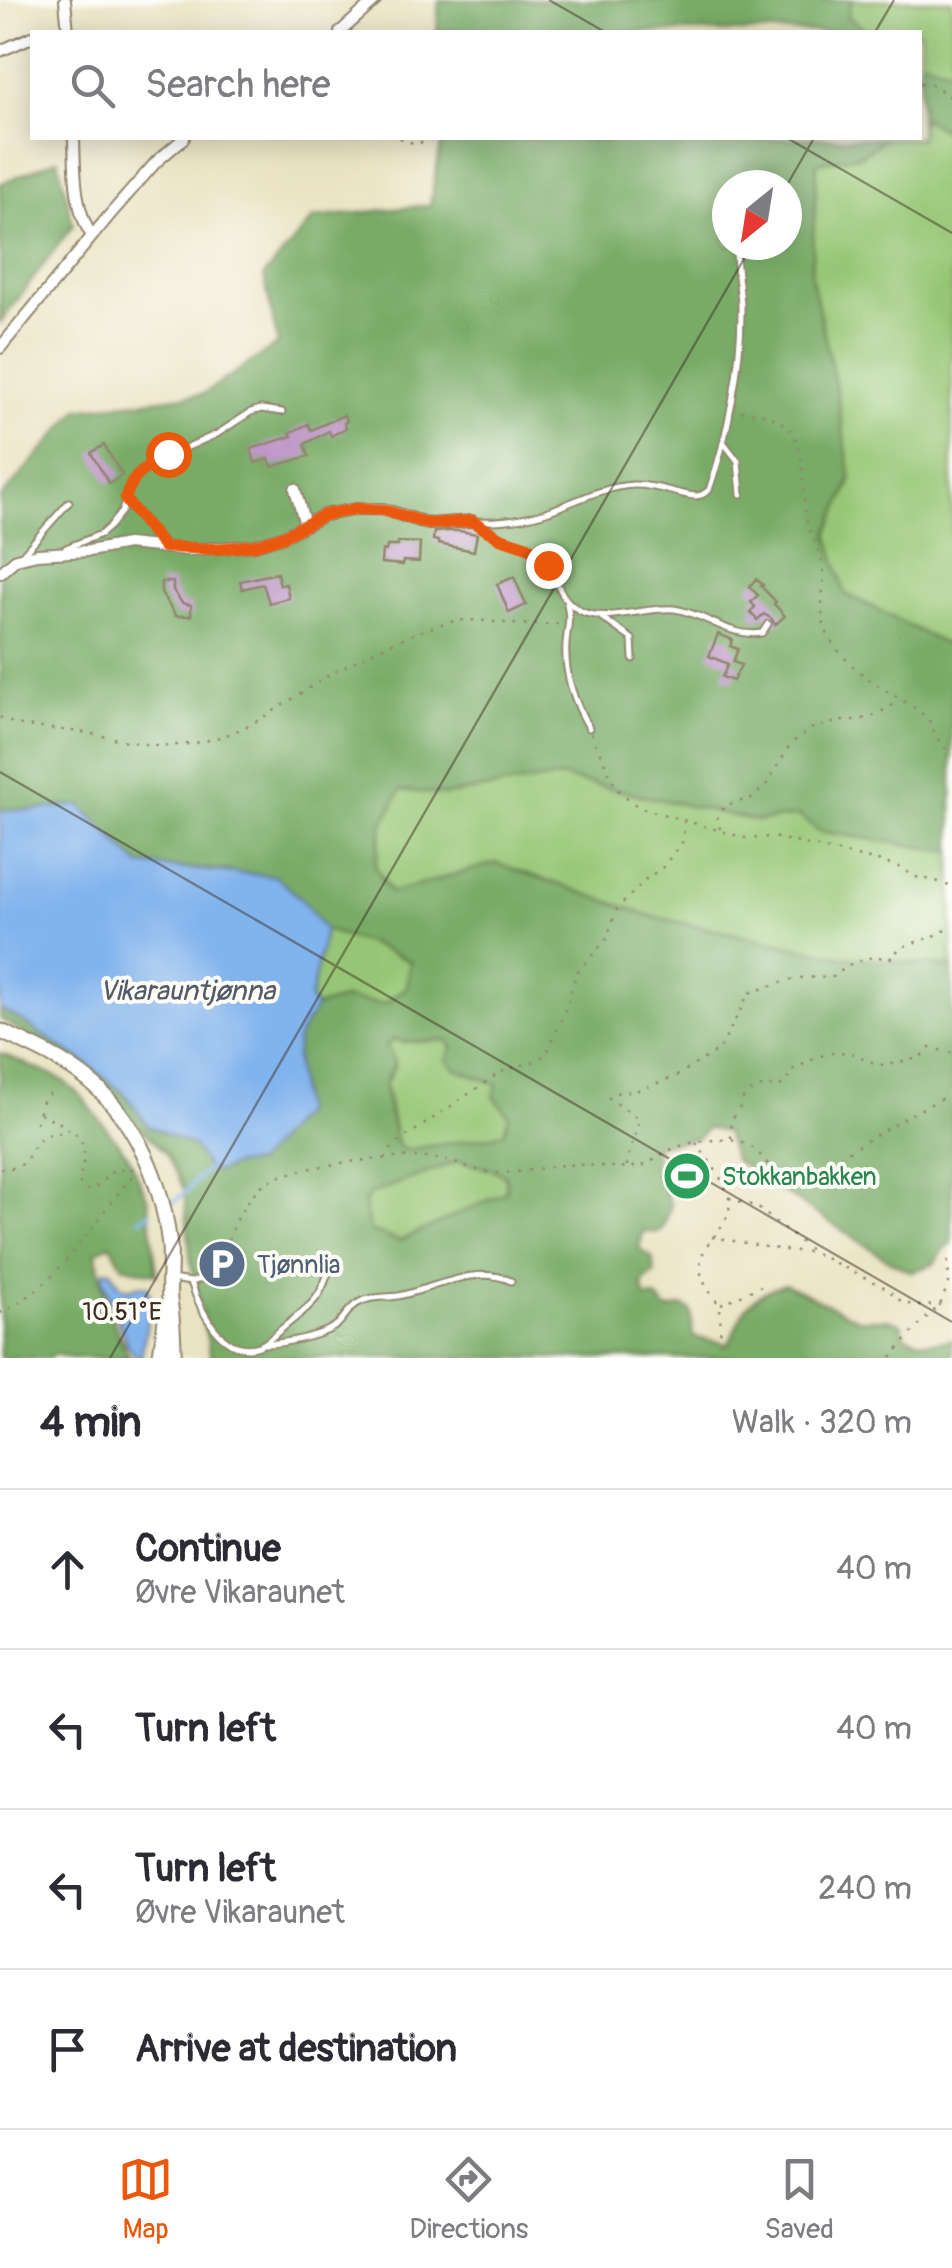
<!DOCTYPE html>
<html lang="en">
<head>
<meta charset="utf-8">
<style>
	body { margin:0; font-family:Pangolin,sans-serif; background:#f2f2f3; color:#2b2b33 }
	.compass { position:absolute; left:712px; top:170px; width:90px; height:90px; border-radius:50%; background:#fff; box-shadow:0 5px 25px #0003; rotate:210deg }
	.stop { position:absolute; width:30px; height:30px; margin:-22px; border:8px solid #ea580c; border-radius:50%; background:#fff }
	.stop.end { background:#ea580c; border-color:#fff; box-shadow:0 2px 10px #0008 }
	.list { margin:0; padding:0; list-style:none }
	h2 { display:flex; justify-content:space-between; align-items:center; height:130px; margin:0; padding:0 40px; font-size:42px }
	h2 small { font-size:32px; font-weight:400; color:#7c7c81 }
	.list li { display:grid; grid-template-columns:65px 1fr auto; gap:30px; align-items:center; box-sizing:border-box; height:160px; padding:0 40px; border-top:2px solid #e1e1e2 }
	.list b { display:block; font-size:38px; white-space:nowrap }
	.list p { margin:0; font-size:32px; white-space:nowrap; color:#7c7c81 }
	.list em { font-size:32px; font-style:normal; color:#7c7c81 }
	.icon { flex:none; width:55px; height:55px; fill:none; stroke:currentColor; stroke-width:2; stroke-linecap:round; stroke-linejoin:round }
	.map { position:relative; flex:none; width:952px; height:1358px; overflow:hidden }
	.search { position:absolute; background:#fff; box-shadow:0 5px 25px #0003; left:30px; right:30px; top:30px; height:110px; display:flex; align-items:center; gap:25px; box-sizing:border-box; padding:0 35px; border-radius:0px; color:#7c7c81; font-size:38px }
	.sheet { height:770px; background:#fff }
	nav { display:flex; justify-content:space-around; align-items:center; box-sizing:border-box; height:140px; border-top:2px solid #e1e1e2; background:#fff; font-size:28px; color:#7c7c81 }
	nav a { display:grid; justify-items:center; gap:5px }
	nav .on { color:#ea580c }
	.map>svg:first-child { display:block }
	.green { fill:#96c675; stroke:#68784a; stroke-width:2.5 }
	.forest { fill:#78ab66; stroke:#5a6a42; stroke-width:2.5; fill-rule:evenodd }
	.water { fill:#81b3ed; stroke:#5e6e86; stroke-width:2.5 }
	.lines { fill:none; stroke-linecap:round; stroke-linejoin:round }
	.stream { stroke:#81b3ed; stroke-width:4 }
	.building { fill:#c096c9 }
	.service-casing { stroke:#928670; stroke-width:9 }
	.minor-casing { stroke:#928670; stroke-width:14 }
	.secondary-casing { stroke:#928670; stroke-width:18 }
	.path { stroke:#928670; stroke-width:2.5; stroke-dasharray:2.5 8; stroke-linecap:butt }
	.service { stroke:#fff; stroke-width:5 }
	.minor { stroke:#fff; stroke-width:10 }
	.secondary { stroke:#fff; stroke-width:14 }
	.route { stroke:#ea580c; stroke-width:12 }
	.ticks { fill:none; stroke:#3b2a1e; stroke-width:2.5; stroke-opacity:0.45 }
	.labels { text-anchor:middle; stroke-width:8; stroke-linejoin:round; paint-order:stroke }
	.leisure-label { font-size:25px; fill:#27864d; stroke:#fdfcf7; text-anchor:start }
	.service-label { font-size:25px; fill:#4e5e75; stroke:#fdfcf7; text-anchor:start }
	.water-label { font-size:28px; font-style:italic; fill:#545a66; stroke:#fdfcf7 }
	.ticks-label { font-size:25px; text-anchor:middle; fill:#3b2a1e; stroke:#fdfcf7; stroke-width:8; stroke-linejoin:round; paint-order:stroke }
</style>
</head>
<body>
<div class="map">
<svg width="952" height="1358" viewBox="0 0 952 1358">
	<rect width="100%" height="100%" fill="#fdfcf7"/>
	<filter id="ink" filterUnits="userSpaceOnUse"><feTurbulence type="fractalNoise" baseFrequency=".01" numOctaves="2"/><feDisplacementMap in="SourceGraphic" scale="20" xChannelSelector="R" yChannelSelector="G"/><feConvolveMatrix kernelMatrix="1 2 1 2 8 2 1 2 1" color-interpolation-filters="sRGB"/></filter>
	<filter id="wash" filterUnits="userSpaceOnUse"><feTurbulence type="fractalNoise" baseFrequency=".0048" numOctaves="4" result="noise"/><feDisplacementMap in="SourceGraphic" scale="40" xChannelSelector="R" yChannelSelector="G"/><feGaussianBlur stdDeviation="2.25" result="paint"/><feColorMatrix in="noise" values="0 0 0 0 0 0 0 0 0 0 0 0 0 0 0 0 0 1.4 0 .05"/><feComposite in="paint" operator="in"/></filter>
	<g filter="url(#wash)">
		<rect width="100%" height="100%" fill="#eae3c2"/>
		<!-- green -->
		<path class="green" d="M852,0H952V70L920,59V32H869L847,17Z
			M926,119L952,135V648C916,630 881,610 845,594L828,534L851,480L837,393L811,275L817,163L861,155L885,138H920V121Z
			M560,777L757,821L799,816L819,831L952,852V967L844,957L654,917L496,863L391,893L375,867L383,823L401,790L445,795Z
			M325,930L368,943L410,961L407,987L384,1004L342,999L315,1007L310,1000Z
			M394,1038L403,1042L447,1040L452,1047L455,1069L497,1084L494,1096L509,1116L504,1132L494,1136L405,1151L397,1144L385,1085L395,1066L386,1047Z
			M458,1161L494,1170L506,1177V1192L400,1241L370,1231L364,1204L370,1194Z"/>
		<!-- forest -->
		<path class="forest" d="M439,0H852L848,17L869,32H437Z
			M920,59L952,70V135L926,119L920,121Z
			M442,138H885L861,155L817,163L811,275L837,393L851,480L828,534L845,594C881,610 916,631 952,648V852L819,831L799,816L757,821L560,777L445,795L401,790L383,823L375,866L391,893L496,863L654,917L844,957L952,967V1244L946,1246L934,1264L912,1272L893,1263L734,1160L725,1132L707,1128L697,1138L657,1145L654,1167L671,1205L664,1226L659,1233L643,1231L639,1249L652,1257L655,1273L642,1283L645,1297L657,1298L667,1310L683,1306L691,1311L693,1337L729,1344C743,1310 748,1295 785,1284L858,1319H888L901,1324L905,1335C921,1343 934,1344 952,1339V1358H211L191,1264L184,1189L166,1153L77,1065L0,1019V1010L14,1016L91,1067L127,1096L148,1126L193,1146L208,1169L219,1172L234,1165L257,1163L302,1112C300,1088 292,1059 299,1036C303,1025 312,1019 315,1007L342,999L384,1004L407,987L410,961L368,943L325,930L302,899L228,871L140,865L80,805L33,810H0V499L79,409L203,394L278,344L264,276L314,218L430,205ZM727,185H787V245H727ZM394,1039L403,1042L447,1040L452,1047L447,1060L455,1069L497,1084L494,1096L509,1116L504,1132L494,1136L405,1150L397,1144C394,1132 384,1095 385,1085C388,1067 402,1067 386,1047ZM458,1161L494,1170L506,1176V1192L400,1241L370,1231L364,1204L370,1194Z
			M58,159L73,225L0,323V184Z
			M0,1053L61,1079L82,1097L129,1157L148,1200L157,1274L122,1266L111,1244L96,1252C102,1288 112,1327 130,1358H70L54,1354L49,1358H0Z"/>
		<!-- water -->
		<path class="water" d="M80,805L140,865L275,876L302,899L325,930L310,999L315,1007C312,1019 303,1025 299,1036C292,1059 300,1088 302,1112L257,1163L234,1165L219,1172L208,1169L193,1146L148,1126L127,1096L91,1067L14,1016L0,1010V810H33Z
			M104,1270L111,1271L119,1284L127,1289L141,1285L148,1287L151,1299L141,1358H137L127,1345L103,1279Z"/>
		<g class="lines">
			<!-- stream -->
			<path class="stream" d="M170,1203C186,1196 195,1180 208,1169
				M140,1219L151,1213"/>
		</g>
		<g id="blocks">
			<!-- building -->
			<path class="building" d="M344,415L347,421L344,423L346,428L331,436L329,431L305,444L309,456L272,467L269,459L255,463L251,449L292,436L290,433L308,424L311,430Z
				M104,445L122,475L109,484L91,453Z
				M448,531H459L477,534L474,551L438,544V541L433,540L434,532Z
				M398,542L420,543L419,562L403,561V565L381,563L382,550L386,551L387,546H398Z
				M277,573L280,585L286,584L289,598L269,603L263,584L242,589L240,581Z
				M514,577L526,605L509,613L497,584Z
				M756,579L763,585L761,586L776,602L774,604L785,616L775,625L772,619L764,614L757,620L750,612L755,607L751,602L758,595L749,587Z
				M161,582H173V590L182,603L191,605V616H176L161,593Z
				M718,634L733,640L730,646L738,649L733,662L741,665L733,681L722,677L728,664L709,656Z"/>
		</g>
	</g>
	<g filter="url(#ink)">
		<use href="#blocks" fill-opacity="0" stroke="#928670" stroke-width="2.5"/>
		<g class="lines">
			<!-- service casing -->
			<g class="service-casing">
				<path id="service" d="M724,443L738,461L741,494
					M125,499L164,547
					M472,521C496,522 520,520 543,513C574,503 600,487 633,485C656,484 674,494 695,496C702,496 703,494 709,490C728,436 742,363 741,305C740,286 736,268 736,250
					M475,523C483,528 492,534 502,538C514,543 526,545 537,553C559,570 553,598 583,612C607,622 647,607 674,609C705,613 729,638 762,633L768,624
					M66,548L101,534L110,526L122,511L132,480L154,462L217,434L251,412L261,409L282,412
					M23,554L69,502
					M567,604C571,619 567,629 566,644C564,673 574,702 589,728
					M601,617L632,639L633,659
					M171,1279L191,1282C199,1308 222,1358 259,1346C268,1343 276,1333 284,1327C311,1305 321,1300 330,1266
					M191,1282L210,1276L222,1254
					M264,1344C282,1344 324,1336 338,1324C345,1317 350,1306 360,1302C371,1296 386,1298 398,1296C434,1289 475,1264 511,1281"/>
			</g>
			<!-- minor casing -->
			<g class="minor-casing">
				<path id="minor" d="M65,0L68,32
					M340,32L376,0
					M0,51L32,37
					M74,138C75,169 74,210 92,236
					M0,348L108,217L156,162L184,138
					M295,489L305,525
					M0,573L16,559L37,554L89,551L127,544L188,550L255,545L284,536L324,515L357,509H383L429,524L472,521"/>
			</g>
			<!-- secondary casing -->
			<g class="secondary-casing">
				<path id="secondary" d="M0,1031C30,1045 62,1059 88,1080C136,1119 162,1182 169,1242C172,1262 167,1287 170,1304C173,1322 173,1340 174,1358
					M160,1358L167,1309"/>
			</g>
			<!-- path -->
			<path class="path" d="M920,83L934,85L952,99
				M400,138L415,144L439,138
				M741,411C815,416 798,463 806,517C809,535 821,549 823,568C825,590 817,614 828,635C842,662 870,681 895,696C905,702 918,709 927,718C932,723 933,732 937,738C941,744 947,750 952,755
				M0,717C14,728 61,729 81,732C112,737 147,748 179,745C247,739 279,704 335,672C367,653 410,633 446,623C468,617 492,622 514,624C530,625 545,624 560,624
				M591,733L616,788L638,807L745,838L773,837L878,861L899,867L916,877L936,881L952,887
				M720,829L717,816L726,805L752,798L767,784L791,743L813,728L836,722L870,718L900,701
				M40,1113L68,1127
				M36,1123L42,1101L51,1092
				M731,1138L732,1119L739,1110L741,1100L752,1091L764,1086H780L785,1083L792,1070L820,1056L836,1052L852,1053L876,1064L887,1065L919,1058L930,1048L952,1053
				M696,1143C705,1155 727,1184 729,1198C736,1239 668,1247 720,1305L721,1358
				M385,1159L394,1145L495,1076L508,1069L536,1061L547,1053L564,1013L577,972L606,940L617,909L647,878L662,868L683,841L684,822
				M627,1166C628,1149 637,1136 639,1119L609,1098L614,1093L635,1091L675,1077L720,1049L749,993L796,978L833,977L849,965L872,957L893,958L899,948L934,936L952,927
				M0,1169L14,1168L25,1163C35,1143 39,1132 64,1133L69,1128C91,1146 84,1157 79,1182L82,1187L90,1191C116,1175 99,1169 138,1169
				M729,1198L757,1207L813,1252L886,1288L902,1302L916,1306L940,1305
				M712,1237L783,1250L812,1252
				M224,1249C234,1226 244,1199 264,1184C291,1165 403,1153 437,1159C455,1161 471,1170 489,1172C511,1176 542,1167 565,1165C590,1163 616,1170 641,1166C651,1164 659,1155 668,1151C686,1142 708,1139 728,1140C769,1141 765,1187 805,1177L908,1116L952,1093
				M721,1304L761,1286
				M0,1313C60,1286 94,1219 136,1172
				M891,1358L918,1326L940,1305L949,1282L948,1262L952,1254"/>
			<!-- service -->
			<use href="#service" class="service"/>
			<!-- minor -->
			<use href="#minor" class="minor"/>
			<!-- secondary -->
			<use href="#secondary" class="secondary"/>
		</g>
	</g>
	<g class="lines" filter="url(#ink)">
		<!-- route -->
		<path class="route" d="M168,454C146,466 132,475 125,499L164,547L215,549L256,545L284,536L324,515L357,509L383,510L429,524L472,521L500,538L528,547L536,552L548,565"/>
	</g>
	<!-- ticks -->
	<path class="ticks" d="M549,0L605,32M875,32L894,0M787,138L952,233M787,185L814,138M0,772L952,1322M110,1358L752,245"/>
	<!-- icons -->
	<defs>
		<g id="stadium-disc" transform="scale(2.5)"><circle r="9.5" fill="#2e9e5b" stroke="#fdfcf7"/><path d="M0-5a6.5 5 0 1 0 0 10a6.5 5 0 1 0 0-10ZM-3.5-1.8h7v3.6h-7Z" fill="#fff"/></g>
		<g id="parking-disc" transform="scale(2.5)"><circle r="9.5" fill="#5c6f8a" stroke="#fdfcf7"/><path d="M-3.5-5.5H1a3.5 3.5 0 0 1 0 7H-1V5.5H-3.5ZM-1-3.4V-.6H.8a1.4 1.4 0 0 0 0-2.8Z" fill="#fff"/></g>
	</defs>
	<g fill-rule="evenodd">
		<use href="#stadium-disc" x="687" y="1176"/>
		<use href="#parking-disc" x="222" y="1264"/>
	</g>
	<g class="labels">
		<!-- leisure labels -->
		<g class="leisure-label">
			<text x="722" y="1185">Stokkanbakken</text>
		</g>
		<!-- service labels -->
		<g class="service-label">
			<text x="257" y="1273">Tjønnlia</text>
		</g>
		<!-- water labels -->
		<g class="water-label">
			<text x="187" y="1000">Vikarauntjønna</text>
		</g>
	</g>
	<g class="ticks-label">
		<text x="122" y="1320">10.51°E</text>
	</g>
</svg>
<svg class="compass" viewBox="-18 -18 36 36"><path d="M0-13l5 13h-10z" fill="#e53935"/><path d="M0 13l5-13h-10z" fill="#7c7c81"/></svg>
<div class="stop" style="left:168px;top:454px"></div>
<div class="stop end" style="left:548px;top:565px"></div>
<div class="search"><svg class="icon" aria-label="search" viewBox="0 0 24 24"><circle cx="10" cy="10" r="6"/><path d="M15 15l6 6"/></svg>Search here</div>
</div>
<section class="sheet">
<h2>4 min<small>Walk · 320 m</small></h2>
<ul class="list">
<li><svg class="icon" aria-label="ahead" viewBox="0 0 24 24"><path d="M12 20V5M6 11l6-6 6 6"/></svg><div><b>Continue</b><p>Øvre Vikaraunet</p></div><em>40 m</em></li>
<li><svg class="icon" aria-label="left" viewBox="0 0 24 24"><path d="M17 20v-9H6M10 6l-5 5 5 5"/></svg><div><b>Turn left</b></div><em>40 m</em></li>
<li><svg class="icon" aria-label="left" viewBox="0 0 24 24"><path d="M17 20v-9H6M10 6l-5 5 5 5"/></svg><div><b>Turn left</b><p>Øvre Vikaraunet</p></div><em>240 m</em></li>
<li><svg class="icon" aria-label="arrive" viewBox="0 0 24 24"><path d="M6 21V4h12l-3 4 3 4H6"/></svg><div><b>Arrive at destination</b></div></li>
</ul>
</section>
<nav>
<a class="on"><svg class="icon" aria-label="map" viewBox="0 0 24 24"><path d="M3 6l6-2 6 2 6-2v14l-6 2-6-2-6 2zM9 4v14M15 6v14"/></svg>Map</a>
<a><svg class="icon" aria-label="directions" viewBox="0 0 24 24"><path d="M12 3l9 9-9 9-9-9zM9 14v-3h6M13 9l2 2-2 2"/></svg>Directions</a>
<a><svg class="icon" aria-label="saved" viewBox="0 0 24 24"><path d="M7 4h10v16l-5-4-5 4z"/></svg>Saved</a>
</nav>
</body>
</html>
